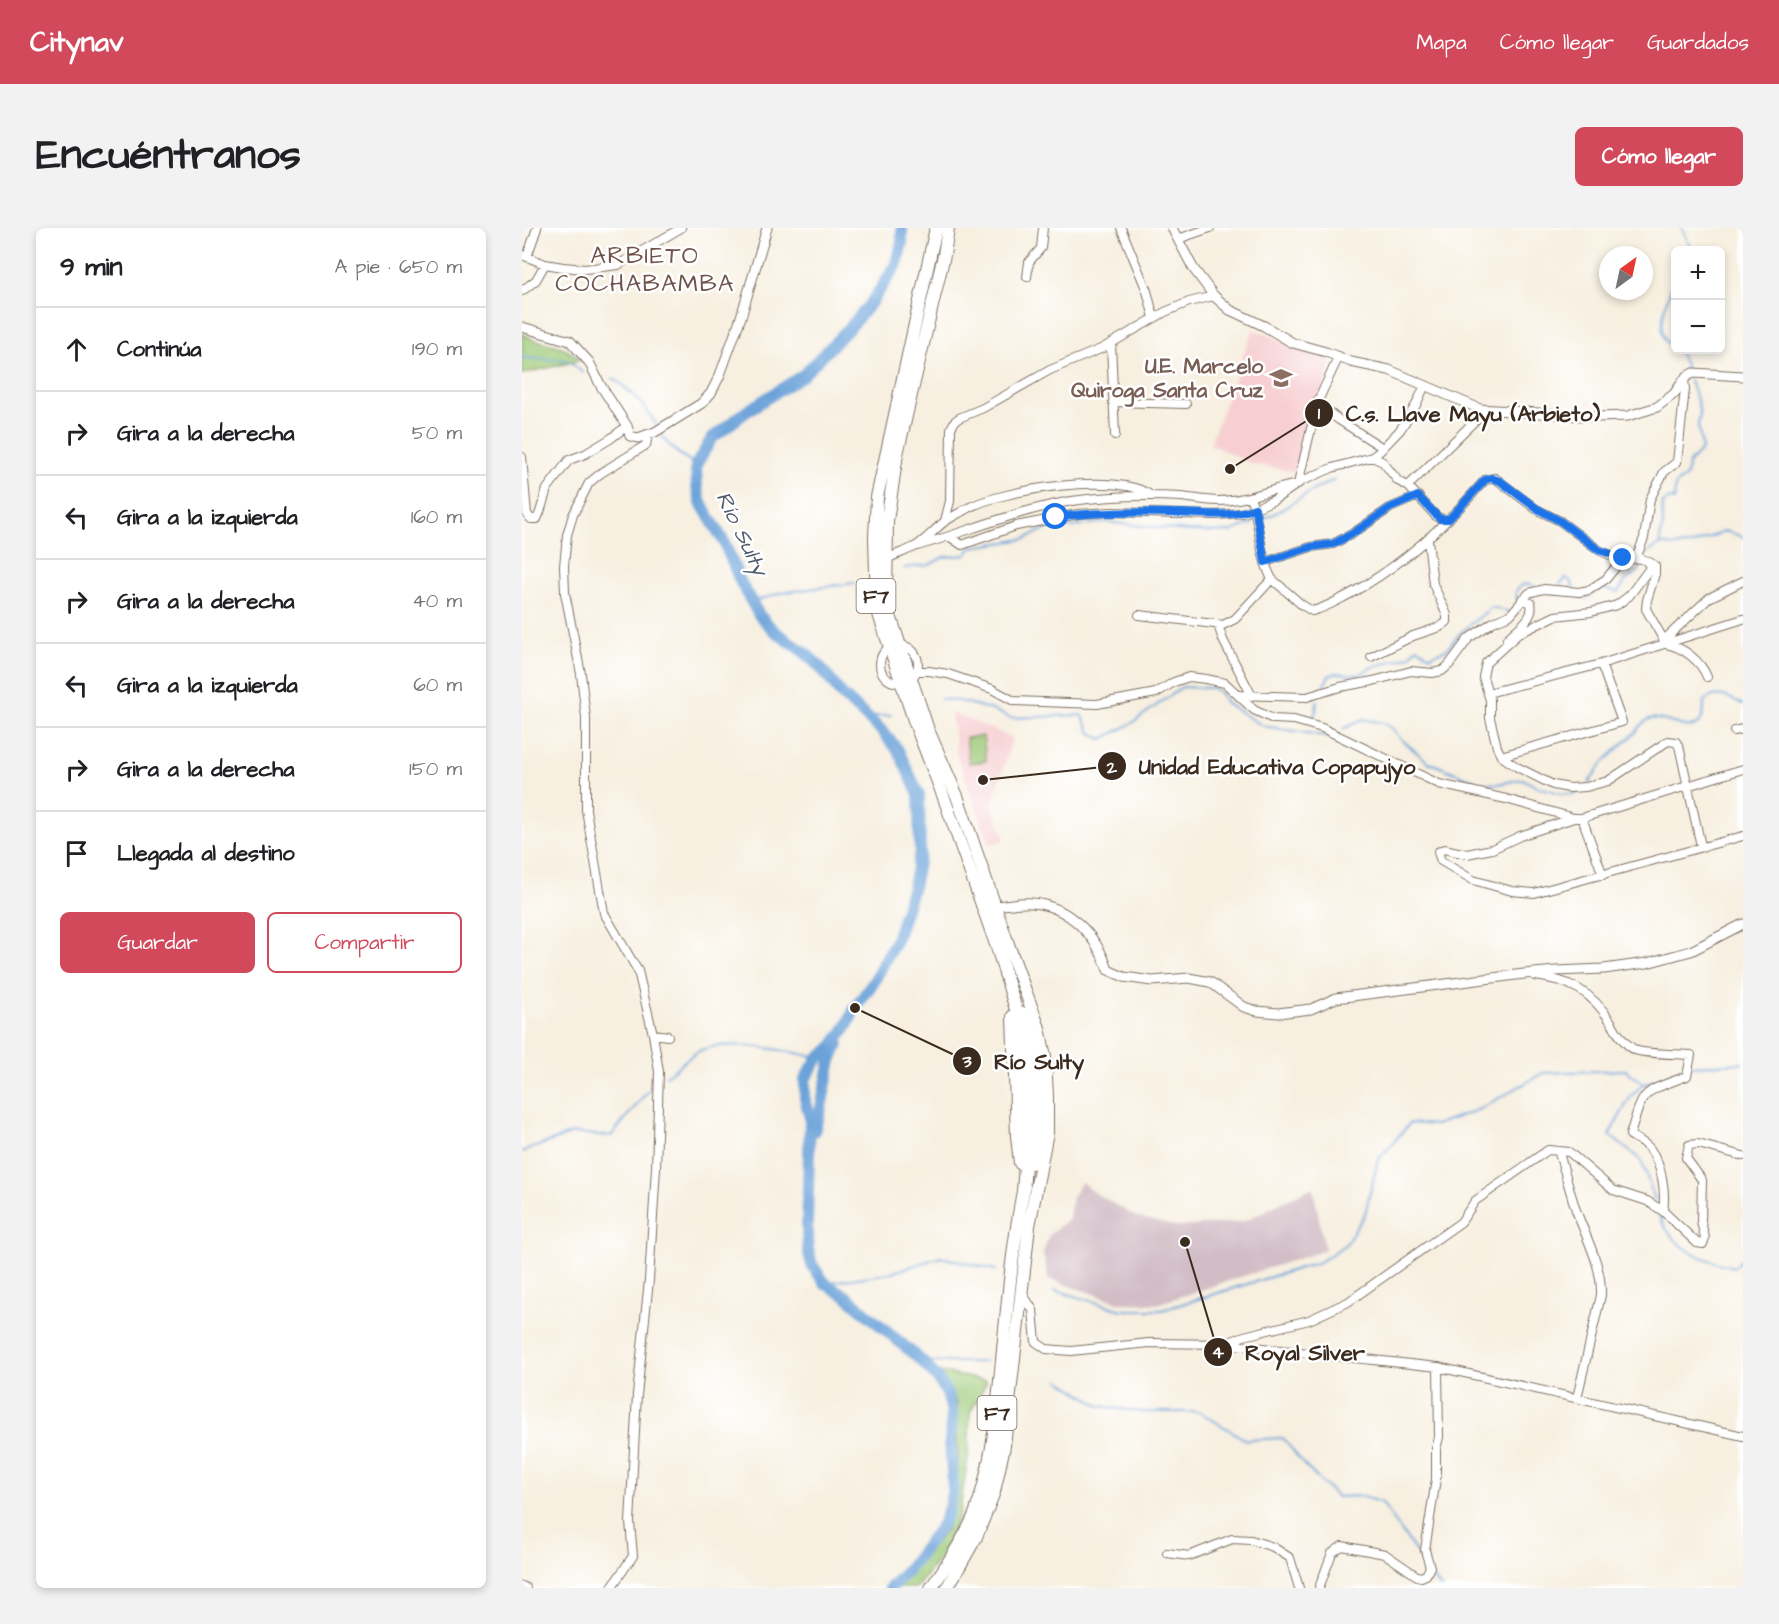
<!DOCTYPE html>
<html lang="es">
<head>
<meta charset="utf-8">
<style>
	body { margin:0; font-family:"Architects Daughter",sans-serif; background:#f2f2f2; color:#202124 }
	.controls { position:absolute; right:18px; top:18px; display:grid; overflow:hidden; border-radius:9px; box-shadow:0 3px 9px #0003 }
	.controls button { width:54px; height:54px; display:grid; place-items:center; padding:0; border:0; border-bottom:2px solid #e0e0e0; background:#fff; color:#202124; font:30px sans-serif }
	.compass { position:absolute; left:1077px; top:18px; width:54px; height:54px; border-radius:50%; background:#fff; box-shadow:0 3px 9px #0003; rotate:33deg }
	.stop { position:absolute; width:18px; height:18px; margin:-14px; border:4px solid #1a73e8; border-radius:50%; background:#fff }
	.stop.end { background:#1a73e8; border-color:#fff; box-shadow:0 2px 6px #0008 }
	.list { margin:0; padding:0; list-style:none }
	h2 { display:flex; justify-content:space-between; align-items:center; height:78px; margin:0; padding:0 24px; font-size:26px }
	h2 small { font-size:20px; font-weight:400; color:#757577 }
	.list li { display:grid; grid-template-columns:39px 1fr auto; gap:18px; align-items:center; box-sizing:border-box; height:84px; padding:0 24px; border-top:2px solid #e0e0e0 }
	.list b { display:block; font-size:22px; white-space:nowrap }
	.list em { font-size:20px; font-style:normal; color:#757577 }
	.actions { display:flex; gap:12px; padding:18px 24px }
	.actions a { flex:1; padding:14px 0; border:2px solid #d1495b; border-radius:9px; text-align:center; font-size:21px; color:#d1495b }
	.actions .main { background:#d1495b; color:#fff }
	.icon { flex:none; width:33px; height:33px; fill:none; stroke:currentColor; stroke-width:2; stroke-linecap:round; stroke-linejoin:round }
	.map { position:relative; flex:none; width:1221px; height:1360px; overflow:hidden; border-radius:9px }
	header { display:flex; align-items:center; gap:36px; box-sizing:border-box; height:84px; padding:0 30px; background:#d1495b; color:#fff }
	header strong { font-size:28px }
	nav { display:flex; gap:33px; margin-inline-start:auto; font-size:21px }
	.intro { display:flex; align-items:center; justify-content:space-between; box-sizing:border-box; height:144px; padding:0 36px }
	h1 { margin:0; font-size:42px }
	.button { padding:15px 27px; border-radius:9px; background:#d1495b; color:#fff; font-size:21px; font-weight:700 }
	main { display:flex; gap:36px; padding:0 36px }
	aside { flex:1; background:#fff; border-radius:9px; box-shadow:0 3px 9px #0003 }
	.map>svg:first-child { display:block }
	.built { fill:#f7cfd2 }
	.industrial { fill:#d2bdc6 }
	.green { fill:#9eca78; stroke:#6c7a4b; stroke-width:1.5 }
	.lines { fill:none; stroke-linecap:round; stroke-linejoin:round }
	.stream { stroke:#6ba2d9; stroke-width:2 }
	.river { stroke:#6ba2d9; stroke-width:12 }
	.minor-casing { stroke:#7d6f62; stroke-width:10 }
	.tertiary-casing { stroke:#7d6f62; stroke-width:11 }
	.trunk-casing { stroke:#7d6f62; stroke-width:14 }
	.minor { stroke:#fff; stroke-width:8 }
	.tertiary { stroke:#fff; stroke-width:9 }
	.trunk { stroke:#fff; stroke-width:12 }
	.route { stroke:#1a73e8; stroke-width:8 }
	.labels { text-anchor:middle; stroke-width:5; stroke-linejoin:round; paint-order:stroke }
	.shield { fill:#fff; stroke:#766a62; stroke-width:1.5 }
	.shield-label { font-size:20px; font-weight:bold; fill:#3b2a1e }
	.education-label { font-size:21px; font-weight:bold; fill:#785e54; stroke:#fff; text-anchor:end }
	.water-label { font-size:22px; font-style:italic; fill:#4e5a69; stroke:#fff }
	.quarter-label { font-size:24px; letter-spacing:1.5px; fill:#71534a; stroke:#fff }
	.leader { fill:none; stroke:#3b2a1e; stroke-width:2 }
	.callout-dot { fill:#3b2a1e; stroke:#fff; stroke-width:2 }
	.mark-label { font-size:18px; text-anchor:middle; font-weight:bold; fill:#fff }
	.callout-label { font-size:22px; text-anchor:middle; font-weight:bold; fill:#3b2a1e; stroke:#fff; stroke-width:5; stroke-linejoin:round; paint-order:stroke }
</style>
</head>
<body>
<header>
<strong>Citynav</strong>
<nav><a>Mapa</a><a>Cómo llegar</a><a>Guardados</a></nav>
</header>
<div class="intro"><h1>Encuéntranos</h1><a class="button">Cómo llegar</a></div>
<main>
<aside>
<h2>9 min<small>A pie · 650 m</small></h2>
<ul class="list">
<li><svg class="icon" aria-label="ahead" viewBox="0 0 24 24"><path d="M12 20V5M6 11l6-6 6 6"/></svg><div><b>Continúa</b></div><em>190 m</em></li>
<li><svg class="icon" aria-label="right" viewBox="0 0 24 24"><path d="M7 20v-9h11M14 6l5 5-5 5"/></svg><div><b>Gira a la derecha</b></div><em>50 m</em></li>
<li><svg class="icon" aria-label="left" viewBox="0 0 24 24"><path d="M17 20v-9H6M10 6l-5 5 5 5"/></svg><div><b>Gira a la izquierda</b></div><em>160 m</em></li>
<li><svg class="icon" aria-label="right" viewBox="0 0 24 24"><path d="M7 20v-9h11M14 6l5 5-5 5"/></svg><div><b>Gira a la derecha</b></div><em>40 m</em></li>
<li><svg class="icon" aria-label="left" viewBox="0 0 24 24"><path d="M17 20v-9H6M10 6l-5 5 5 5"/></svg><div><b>Gira a la izquierda</b></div><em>60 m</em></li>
<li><svg class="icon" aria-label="right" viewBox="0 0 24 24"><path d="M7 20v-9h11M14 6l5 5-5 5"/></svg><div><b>Gira a la derecha</b></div><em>150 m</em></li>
<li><svg class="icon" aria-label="arrive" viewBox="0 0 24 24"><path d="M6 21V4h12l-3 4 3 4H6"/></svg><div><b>Llegada al destino</b></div></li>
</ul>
<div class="actions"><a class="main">Guardar</a><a>Compartir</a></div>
</aside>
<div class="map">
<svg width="1221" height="1360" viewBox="0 0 1221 1360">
	<rect width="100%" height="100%" fill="#fff"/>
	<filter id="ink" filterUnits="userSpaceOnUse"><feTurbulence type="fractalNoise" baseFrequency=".0167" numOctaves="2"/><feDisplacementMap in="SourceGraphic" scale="12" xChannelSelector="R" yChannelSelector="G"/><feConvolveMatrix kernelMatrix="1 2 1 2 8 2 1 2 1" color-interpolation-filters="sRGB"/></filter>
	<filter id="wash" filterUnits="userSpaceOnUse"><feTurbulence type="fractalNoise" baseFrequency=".008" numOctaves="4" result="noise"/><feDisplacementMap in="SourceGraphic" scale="24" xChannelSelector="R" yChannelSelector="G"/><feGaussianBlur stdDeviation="1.35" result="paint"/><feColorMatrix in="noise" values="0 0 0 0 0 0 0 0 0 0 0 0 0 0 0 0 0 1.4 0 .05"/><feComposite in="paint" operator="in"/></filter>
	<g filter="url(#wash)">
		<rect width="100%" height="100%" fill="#f7efdf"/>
		<!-- built -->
		<path class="built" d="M731,101L810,133L774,244L730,236L688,216Z
			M429,484L491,510L470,576L483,611L468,617L435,528Z"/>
		<!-- industrial -->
		<path class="industrial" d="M560,954L568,962L615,989L656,999L720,994L791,959L803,1022L635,1076L599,1075L527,1051L521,1025L527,1007L547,990L550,969Z"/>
		<!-- green -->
		<path class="green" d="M0,105L10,111L40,119L60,132L0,146Z
			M461,508L464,533L447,535L444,510Z
			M418,1144L465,1153L448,1185L446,1230L437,1288L418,1329L394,1360H375L424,1302L434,1273L436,1229L434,1204L435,1176Z"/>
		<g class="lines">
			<!-- stream -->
			<path class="stream" d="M1160,0L1170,22
				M1154,52C1145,65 1136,98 1143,112C1145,115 1150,118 1154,121
				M1154,122L1158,125L1166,145
				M0,130L41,132L48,134L61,145
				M91,150C111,165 122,176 135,198
				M137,203C146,219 159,228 174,237
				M741,291C767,280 786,262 813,252
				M1139,316L1151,318L1169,317L1203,303L1221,309
				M1123,326L1139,316C1136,307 1140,304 1141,296C1141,288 1140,282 1141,275L1147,271L1152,272C1155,259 1148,258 1163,250L1167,235L1180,221L1176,197L1178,187L1176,175L1167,151
				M382,340L407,337L422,329L444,327L450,319L503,311L531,297L543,300L583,294L666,303L708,304L731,295
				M1038,356L1044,350L1049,353L1052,361
				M1056,368L1064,370L1079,360L1096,364L1105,351L1117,343L1120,335
				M995,372L994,363L999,357L1006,356L1012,358
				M230,374L258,365L332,355
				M801,459L807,448L814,445L837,447L850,439L888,428L895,419L908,428L925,421L939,404L970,379L987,384
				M419,471C436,471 474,482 488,490L560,487L569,505L580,511L609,496L660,459L691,460L698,465L704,475L741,498L810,509
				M347,489L369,487
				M791,490L794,483L795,473
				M821,501L841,491L861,495L871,501L879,511L906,534L959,555L975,556L1001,551L1013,558L1041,566H1054L1061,561
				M1067,555C1079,533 1092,524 1111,507C1116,502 1119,494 1127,491C1141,486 1175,513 1181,487C1182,483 1182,478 1182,473C1194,462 1209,469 1221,477
				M1170,838L1221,835
				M144,848C155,840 166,829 177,823C202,810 269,823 296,830
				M1122,856L1165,840
				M0,924L51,905L89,908L127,862L135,856
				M1137,986C1149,1020 1181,1033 1213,1039L1221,1030
				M303,1055L368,1045L419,1029L474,1042
				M532,1062L600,1082H640L798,1034L824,1016L843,986L856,932L888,895L913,897L958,881L1021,845L1104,842L1121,856L1109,868L1087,907L1119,932L1133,972
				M401,1134H463
				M537,1152L578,1178L620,1184H677L724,1212L761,1210L782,1237L815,1269L839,1268L860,1275L905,1340
				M908,1345L919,1360"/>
			<!-- river -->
			<path class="river" d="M292,903L298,884L309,832L316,816
				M368,1360L386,1342L410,1310L421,1295L427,1280L431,1261L428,1213L430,1184L425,1166L416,1151L401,1134L324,1068L303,1055L290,1037L286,1021L285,997L288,890L283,870V851L296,830L308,822L325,798L333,780L351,755L374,712L391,659L398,624L397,567L376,522L359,502L320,467L298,439L283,425L251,402L237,387L219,355L201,312L179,275L175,259L174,237L190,210L225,183L281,147L331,96L351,72L375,36L380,14V0"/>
		</g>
	</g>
	<g filter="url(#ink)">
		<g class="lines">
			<!-- minor casing -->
			<g class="minor-casing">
				<path id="minor" d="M599,0L625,63L632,90
					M656,11L688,0
					M0,27L23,36L41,39L63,41L96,37L159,0
					M5,29L15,0
					M505,49L507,34L519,20L521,0
					M0,63L14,52L23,36
					M589,116L593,207
					M591,174L664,176
					M795,175L817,192L861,220
					M0,229L5,286L9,291H15L18,284L25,261L47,232L63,226L88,211L105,198
					M850,229L861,234L876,253L886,258L914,288L922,292L927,291
					M886,258L964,182
					M728,269C739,295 736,326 750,351L780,377L790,383C804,380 816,372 828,366C881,337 924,297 963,252L973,250L1014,281L1038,293L1077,322L1090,328L1120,331L1129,335L1133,338V346L1125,372L1124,381L1144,416C1161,419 1179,433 1185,449
					M423,293L428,273L429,200L433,193L437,190L461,180L528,142L581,120L643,84L667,74L692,68
					M428,309L440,317L494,298L556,286L589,284L694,287L722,285L752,272L780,253L810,240L850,229L857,224L878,202L894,177L903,157
					M392,319C445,304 495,282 550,273C586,268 623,267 659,269C671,270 684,273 696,273C724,273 748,261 776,256L795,175L817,128
					M365,331C374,326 385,323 394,318C405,311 412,302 422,294C429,289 438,285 446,280C480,262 597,243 628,267
					M1112,331L1117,323L1122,310L1128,271L1142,244L1155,234L1163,161L1162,152
					M1125,333L1128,340L1107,368L1095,377L1069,384L1033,388L996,406L964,435L961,449L968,472V490L975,519L979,528L995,539L1031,557L1047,560L1064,559L1086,553L1146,513L1154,514L1157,518L1179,618
					M743,334L789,319L811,316L830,306L868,280L896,268
					M617,387L701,397L713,391L750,351
					M696,397L701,412L730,468
					M985,411C994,400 1013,392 1009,375L1000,371
					M1142,412L1187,370L1221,353
					M358 436a19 19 0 1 1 38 0a19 19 0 1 1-38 0Z
					M849,429L891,408L918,399L925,394V387L911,356L906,312
					M395,443H407L426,446L470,461L492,473L575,476L634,465L652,454L667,449L684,451L703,455L732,482L751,491L772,492L800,500L917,556L984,571L1052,590
					M966,465L1079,436L1221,391
					M716,467L785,469L818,459L851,453L889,443L910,445L920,443L927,437L947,410L971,394L988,387L1007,365L1022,361L1057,364L1067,362L1084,351L1101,330
					M1212,503L1221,501
					M979,528L1100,494L1079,436
					M1221,541L1060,590H1052L998,608L970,621L945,626L922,621L916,624L919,633L951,652L990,663L1012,665L1221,608
					M1060,590L1081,647
					M1013,748C1048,752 1070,764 1089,794C1095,805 1102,816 1113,822C1121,826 1158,826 1169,827L1165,848C1120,865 1122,860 1108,907C1114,911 1124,915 1128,921C1140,937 1144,963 1141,983
					M131,806L146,808
					M1036,923C1043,942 1047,962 1054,982C1064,1010 1080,1037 1079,1067L1055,1170
					M500,1065L511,1082L514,1114L524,1121L549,1123L627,1115L703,1116L916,1139L1221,1208
					M705,1115L722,1108L787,1092L826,1074L939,994L953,973L1026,922L1047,924L1091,962L1125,973L1141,983L1175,1015L1181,1016L1183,1010L1179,994L1180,952L1164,930L1167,917L1176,916L1221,928
					M645,1325L667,1328L710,1311L729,1312L751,1319L768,1330L777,1360
					M0,1358L4,1360
					M89,1360L111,1328L108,1294L115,1167L127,1052L134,940L137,844L131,806L116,743L82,685L64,582V490L59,446L43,365L42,338L45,307L51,287L67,255L79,245L124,217L126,207
					M797,1360L810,1325L820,1318L863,1326L895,1348L899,1349L904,1347L908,1339L903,1322L914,1251V1221L917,1209L916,1139"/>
			</g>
			<!-- tertiary casing -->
			<g class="tertiary-casing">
				<path id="tertiary" d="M650,0L671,40L692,68L708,82L742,98L771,115L804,124L829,134L867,142L958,181L1076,189L1106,188L1135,179L1152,166L1164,149L1171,145L1221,148
					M0,99L48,113L67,134L79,158L105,198L108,208L116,210L133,204L180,175L189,165L198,147L219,89L245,0
					M473,678C485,677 498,674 510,675C547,678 575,708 586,742L602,749L630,753L667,750L688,754L722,779L735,783L756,785L789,781L814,770L1002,746L1034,743L1082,741L1125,735L1169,723L1221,696"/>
			</g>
			<!-- trunk casing -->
			<g class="trunk-casing">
				<path id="trunk" d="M414,0L355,269L353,309L355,380L393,495L421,567L476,722L501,805L505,908L501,964
					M500,785L508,800L513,827L516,908L509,935
					M491,788L495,908L498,935
					M409,1360C425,1337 442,1312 453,1286C470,1240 474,1191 479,1143C485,1081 490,1019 502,958
					M425,1360L454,1309L472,1264L482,1218L507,998L525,904V869L523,829L517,800L487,719L435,568L406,502L364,376L365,293L375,226L422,27L426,0"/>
			</g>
			<!-- minor -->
			<use href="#minor" class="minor"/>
			<!-- tertiary -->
			<use href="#tertiary" class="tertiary"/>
			<!-- trunk -->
			<use href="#trunk" class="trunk"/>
		</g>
	</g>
	<g class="lines" filter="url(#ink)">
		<!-- route -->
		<path class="route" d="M534,289C573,284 611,284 650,285C678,285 706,291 733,280L743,334L789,319L811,316L830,306L868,280L896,268L918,291H927L963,252L969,250L978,253L1014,280L1038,293L1077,322L1101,330"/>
	</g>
	<!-- icons -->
	<defs>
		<g id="school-bare" transform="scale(1.8)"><path d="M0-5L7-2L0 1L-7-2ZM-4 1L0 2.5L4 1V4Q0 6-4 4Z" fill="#8d6e63" stroke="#fff" stroke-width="2.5" paint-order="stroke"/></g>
	</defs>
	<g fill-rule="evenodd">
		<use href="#school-bare" x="759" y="150"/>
	</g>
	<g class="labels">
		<!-- shield labels -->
		<g class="shield">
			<rect x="334.5" y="351" width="39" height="34" rx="4.5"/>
			<rect x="455.5" y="1168" width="39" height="34" rx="4.5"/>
		</g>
		<g class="shield-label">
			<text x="354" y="375">F7</text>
			<text x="475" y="1192">F7</text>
		</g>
		<!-- education labels -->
		<g class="education-label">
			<text x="741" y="145">U.E. Marcelo<tspan x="741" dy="24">Quiroga Santa Cruz</tspan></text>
		</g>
		<!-- water labels -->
		<g class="water-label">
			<text transform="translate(221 305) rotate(64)" y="8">Río Sulty</text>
		</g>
		<!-- quarter labels -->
		<g class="quarter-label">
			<text x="123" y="35">ARBIETO<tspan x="123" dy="28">COCHABAMBA</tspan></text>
		</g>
	</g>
	<!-- callouts -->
	<path class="leader" d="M708 241L797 185M461 552L590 538M333 780L445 833M663 1014L696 1124"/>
	<g class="callout-dot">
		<circle cx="708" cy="241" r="6"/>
		<circle cx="461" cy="552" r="6"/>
		<circle cx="333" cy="780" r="6"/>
		<circle cx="663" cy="1014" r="6"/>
		<circle cx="797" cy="185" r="15"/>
		<circle cx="590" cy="538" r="15"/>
		<circle cx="445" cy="833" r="15"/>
		<circle cx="696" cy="1124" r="15"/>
	</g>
	<g class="mark-label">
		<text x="797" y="191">1</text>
		<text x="590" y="545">2</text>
		<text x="445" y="839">3</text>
		<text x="696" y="1130">4</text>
	</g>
	<g class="callout-label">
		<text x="951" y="193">C.s. Llave Mayu (Arbieto)</text>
		<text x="755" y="546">Unidad Educativa Copapujyo</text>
		<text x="517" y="841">Río Sulty</text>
		<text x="783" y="1132">Royal Silver</text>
	</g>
</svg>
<div class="controls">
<button>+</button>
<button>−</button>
</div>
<svg class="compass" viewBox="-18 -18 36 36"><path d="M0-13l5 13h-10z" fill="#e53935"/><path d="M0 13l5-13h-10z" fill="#757577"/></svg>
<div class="stop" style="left:534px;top:289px"></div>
<div class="stop end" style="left:1101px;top:330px"></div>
</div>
</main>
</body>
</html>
